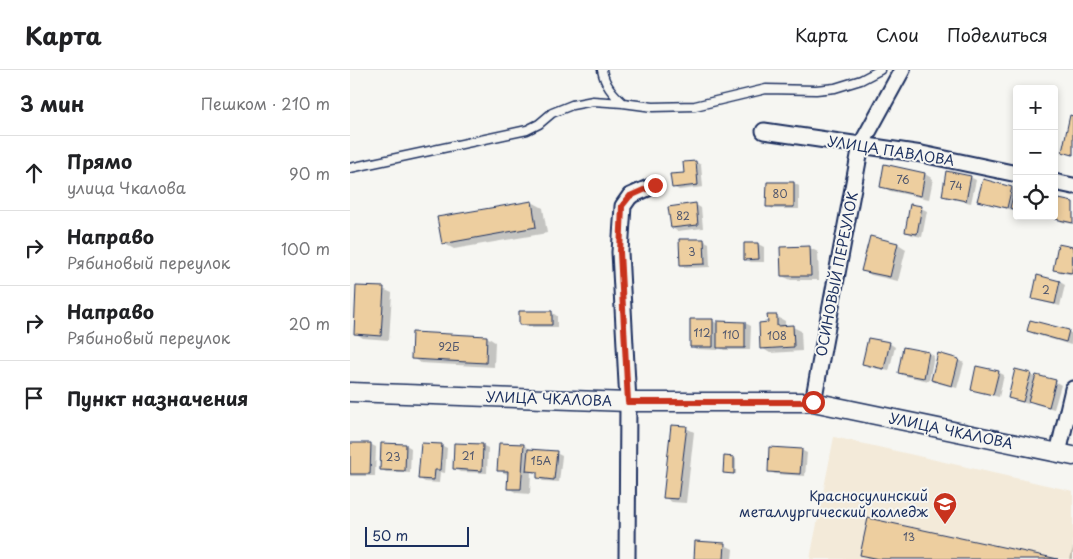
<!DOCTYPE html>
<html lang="ru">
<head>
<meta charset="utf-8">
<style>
	body { margin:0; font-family:"Playpen Sans",sans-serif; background:#f6f6f6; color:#202124 }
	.controls { position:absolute; right:15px; top:15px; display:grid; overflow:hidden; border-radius:5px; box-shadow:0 2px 8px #0003 }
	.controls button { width:45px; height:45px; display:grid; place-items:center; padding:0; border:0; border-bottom:1px solid #e0e0e0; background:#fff; color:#202124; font:25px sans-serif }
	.scale { position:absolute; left:15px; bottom:12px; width:104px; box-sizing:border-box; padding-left:5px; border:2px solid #1b2f5e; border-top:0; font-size:14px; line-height:18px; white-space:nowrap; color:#1b2f5e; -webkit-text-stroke:4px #f6f6f2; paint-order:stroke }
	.stop { position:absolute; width:15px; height:15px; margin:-11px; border:4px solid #c8321e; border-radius:50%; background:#fff }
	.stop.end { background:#c8321e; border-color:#fff; box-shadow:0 1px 5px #0008 }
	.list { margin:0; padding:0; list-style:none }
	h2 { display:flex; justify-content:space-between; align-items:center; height:65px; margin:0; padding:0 20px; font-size:21px }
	h2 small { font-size:16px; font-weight:400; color:#757577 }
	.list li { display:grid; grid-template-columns:32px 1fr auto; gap:15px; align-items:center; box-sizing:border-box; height:75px; padding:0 20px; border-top:1px solid #e0e0e0 }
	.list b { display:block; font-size:19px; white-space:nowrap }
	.list p { margin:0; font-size:16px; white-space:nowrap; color:#757577 }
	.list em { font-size:16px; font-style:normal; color:#757577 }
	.icon { flex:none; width:28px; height:28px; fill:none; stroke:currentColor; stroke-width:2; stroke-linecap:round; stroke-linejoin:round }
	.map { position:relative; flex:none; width:723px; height:489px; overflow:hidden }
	header { display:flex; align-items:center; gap:30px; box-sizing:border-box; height:70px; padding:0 25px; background:#fff; border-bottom:1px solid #e0e0e0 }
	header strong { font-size:24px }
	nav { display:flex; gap:28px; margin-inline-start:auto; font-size:18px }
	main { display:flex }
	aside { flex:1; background:#fff }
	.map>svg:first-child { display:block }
	.built { fill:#f3ead9 }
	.shadow { fill:#0003 }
	.building { fill:#edce9f; stroke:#1b2f5e }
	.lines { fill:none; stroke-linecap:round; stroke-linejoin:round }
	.service-casing { stroke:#1b2f5e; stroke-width:11 }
	.minor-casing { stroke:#1b2f5e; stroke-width:19 }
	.tertiary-casing { stroke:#1b2f5e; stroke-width:21 }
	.service { stroke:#f6f6f2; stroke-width:8 }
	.minor { stroke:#f6f6f2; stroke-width:15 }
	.tertiary { stroke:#f6f6f2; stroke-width:18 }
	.route { stroke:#c8321e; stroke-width:6 }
	.labels { text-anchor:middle; stroke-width:4; stroke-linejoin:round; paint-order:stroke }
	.number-label { font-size:11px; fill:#50576e }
	.street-label { font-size:14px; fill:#1b2f5e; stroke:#f6f6f2 }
	.poi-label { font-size:14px; fill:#1b2f5e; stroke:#f6f6f2; text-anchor:end }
</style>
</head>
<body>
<header>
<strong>Карта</strong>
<nav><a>Карта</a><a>Слои</a><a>Поделиться</a></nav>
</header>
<main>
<aside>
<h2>3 мин<small>Пешком · 210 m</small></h2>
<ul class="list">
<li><svg class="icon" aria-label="ahead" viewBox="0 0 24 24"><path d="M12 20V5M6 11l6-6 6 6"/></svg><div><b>Прямо</b><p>улица Чкалова</p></div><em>90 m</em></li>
<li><svg class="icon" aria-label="right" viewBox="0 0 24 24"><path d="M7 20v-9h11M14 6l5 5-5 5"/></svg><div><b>Направо</b><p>Рябиновый переулок</p></div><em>100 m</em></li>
<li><svg class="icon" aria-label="right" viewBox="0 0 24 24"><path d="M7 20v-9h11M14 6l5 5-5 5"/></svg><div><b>Направо</b><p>Рябиновый переулок</p></div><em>20 m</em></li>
<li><svg class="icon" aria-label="arrive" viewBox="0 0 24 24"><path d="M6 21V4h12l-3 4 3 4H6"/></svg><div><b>Пункт назначения</b></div></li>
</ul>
</aside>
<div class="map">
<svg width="723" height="489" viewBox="0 0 723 489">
	<rect width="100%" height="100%" fill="#f6f6f2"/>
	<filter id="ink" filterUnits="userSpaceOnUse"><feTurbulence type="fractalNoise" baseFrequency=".02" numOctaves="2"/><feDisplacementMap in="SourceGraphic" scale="10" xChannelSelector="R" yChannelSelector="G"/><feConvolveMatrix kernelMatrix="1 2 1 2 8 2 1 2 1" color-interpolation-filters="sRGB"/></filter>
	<g filter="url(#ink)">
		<!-- built -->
		<path class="built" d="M484,367L723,421V489H460Z"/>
		<!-- shadow -->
		<path class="shadow" d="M346,92L351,95L353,117L329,120L323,117Z
			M535,96L575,104L583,109L579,129L540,121L531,116Z
			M620,107L626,110L621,133L598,128L593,125Z
			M634,111L662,118L665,120L667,119V140L663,138V140L634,133L629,130Z
			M444,113L449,116V139H423L418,136Z
			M182,132L193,138L197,163L104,179L93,173Z
			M723,133V154L712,152L706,149Z
			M346,135L351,138L353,158L327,161L322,158Z
			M571,138L577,141L572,167L562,165L557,162Z
			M521,167L548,174L556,179L548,211L521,205L513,200Z
			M353,170L359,173L360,197L336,198L331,195Z
			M395,174H408L414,177V192H401L395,189Z
			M709,175L723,178V205L710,202L705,199Z
			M460,178L468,182L469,210H441L432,206Z
			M688,207L710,212L715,215L710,236L689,231L683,228Z
			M33,219L42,223L39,270L13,268L5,263Z
			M201,242L207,246V257H176L171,254Z
			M426,246L435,251V257H443L451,261L452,281L420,283L412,278L419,253Z
			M342,250L363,251L368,254V253H395L401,256L400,280H374L368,277V280L346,279L341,276Z
			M681,251L719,262L723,264L721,275L684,264L678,261Z
			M137,267L145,272L144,297L71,293L62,288Z
			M539,273L545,277L539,301L519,297L514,293Z
			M554,278L579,283L584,286L579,311L555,306L549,303Z
			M609,290L614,293L607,318L588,313L582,310Z
			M648,302L654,305L649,327L628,322L622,319Z
			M680,304L686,308V306L706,312L711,315L704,339L685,334L679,330L678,334L664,330L659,327Z
			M336,358L344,362L336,433L322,432L314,427Z
			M0,374H20L26,377L25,406H0Z
			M56,375L61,378L60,403L36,402L31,399Z
			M91,375L97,378L95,403L90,402L89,413L75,412L70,409Z
			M132,375L138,378L137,403L110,402L105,399Z
			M173,375L182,380L206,383L212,386L209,412L193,411L188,408V404L181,402L180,424L167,423L158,418L159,405L148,400Z
			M451,380L457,383L455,406L425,404L419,401Z
			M375,388H384L386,389V404H377L375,403Z
			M375,475L383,479L382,489H345Z
			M723,477V489H720Z
			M512,484L702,489H520Z"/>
		<!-- building -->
		<path class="building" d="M720,45L723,46V85L712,82Z
			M346,91L348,115L322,118L320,104L334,103L333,92Z
			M534,94L575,103L571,126L530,117Z
			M596,101L621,106L616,131L592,126Z
			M633,109L662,117L657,138L627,131Z
			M417,112H444V137H416Z
			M665,117L667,118V140L660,138Z
			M709,129L723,132V153L705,149Z
			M182,131L186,157L92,174L87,147Z
			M346,133L348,155L321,158L318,137Z
			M560,134L572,136L567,164L555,162Z
			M520,166L548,173L540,207L511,201Z
			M329,169H354L355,194L330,195Z
			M394,173H408L409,189L394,190Z
			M708,174L723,177L722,203L703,200Z
			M460,176L461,206H431L430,177Z
			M687,205L710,211L705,234L682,229Z
			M6,216L34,217L31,266L4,264Z
			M169,241H202V255H169Z
			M417,245H427V256L443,255L444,277L410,279L409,253L418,252Z
			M340,249H363V277H340Z
			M680,250L719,260L716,272L677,261Z
			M367,251L395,252V278H367Z
			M62,262L137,266L136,293L61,289Z
			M518,268L540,272L534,299L512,294Z
			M553,277L579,282L574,308L548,303Z
			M588,283L609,289L602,316L581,310Z
			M626,296L649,301L643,325L621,320Z
			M665,299L681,303L673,332L658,328Z
			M686,305L706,310L699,337L678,331Z
			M321,355L337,356L328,429L313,428Z
			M0,373H21L20,404H0Z
			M31,373L56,374L55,401L30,400Z
			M71,373L92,374L90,400H85L84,410L68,409Z
			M104,373L133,374L132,401L103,399Z
			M149,373L174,374L171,419H157L158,401H147Z
			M419,377L452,379L450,404L418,402Z
			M178,379L207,381L204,410L187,408V402L176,401Z
			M374,386L384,387V404L373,403Z
			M518,448L708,489H530L510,485Z
			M345,471L375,473L374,489H344Z"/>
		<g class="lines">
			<!-- service casing -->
			<g class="service-casing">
				<path id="service" d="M252,0C255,15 262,23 273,33
					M0,98L177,60L189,54L202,43L222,35L243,31L273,33L303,37L345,36L416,19L466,20L485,18L511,10L530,0"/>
			</g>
			<!-- minor casing -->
			<g class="minor-casing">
				<path id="minor" d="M414,61L572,84L667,104
					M704,112L723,116
					M463,332L511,75L552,0
					M708,383L723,319
					M277,489L278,332L270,182L273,136L280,126L305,115"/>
			</g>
			<!-- tertiary casing -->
			<g class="tertiary-casing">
				<path id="tertiary" d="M0,322L278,332H463L723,386"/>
			</g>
			<!-- service -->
			<use href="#service" class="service"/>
			<!-- minor -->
			<use href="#minor" class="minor"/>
			<!-- tertiary -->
			<use href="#tertiary" class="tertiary"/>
		</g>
	</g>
	<g class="lines" filter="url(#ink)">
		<!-- route -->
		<path class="route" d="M305,115L280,126L272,136L270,182L278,332H463"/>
	</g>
	<!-- icons -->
	<defs>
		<g id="university-pin" transform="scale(1.25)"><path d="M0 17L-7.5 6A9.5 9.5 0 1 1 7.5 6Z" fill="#c8321e" stroke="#f6f6f2"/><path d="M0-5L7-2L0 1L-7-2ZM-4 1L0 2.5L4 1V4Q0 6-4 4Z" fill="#fff"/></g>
	</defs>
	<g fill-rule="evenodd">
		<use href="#university-pin" x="595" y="434"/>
	</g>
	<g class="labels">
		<!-- number labels -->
		<g class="number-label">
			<text x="553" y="114">76</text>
			<text x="606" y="120">74</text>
			<text x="430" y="128">80</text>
			<text x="333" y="150">82</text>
			<text x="342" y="186">3</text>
			<text x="696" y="224">2</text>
			<text x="352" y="267">112</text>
			<text x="381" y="269">110</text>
			<text x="427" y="270">108</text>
			<text x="99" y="281">92Б</text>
			<text x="118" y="390">21</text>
			<text x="43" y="391">23</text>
			<text x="191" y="395">15А</text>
			<text x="559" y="471">13</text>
		</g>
		<!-- street labels -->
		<g class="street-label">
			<text transform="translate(541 81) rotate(9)" y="5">УЛИЦА ПАВЛОВА</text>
			<text transform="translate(487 204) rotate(-79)" y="5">ОСИНОВЫЙ ПЕРЕУЛОК</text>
			<text transform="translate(199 329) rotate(2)" y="5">УЛИЦА ЧКАЛОВА</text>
			<text transform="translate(601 361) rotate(12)" y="5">УЛИЦА ЧКАЛОВА</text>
		</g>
		<!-- poi labels -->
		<g class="poi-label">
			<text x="578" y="431">Красносулинский<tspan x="578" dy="16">металлургический колледж</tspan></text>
		</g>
	</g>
</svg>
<div class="controls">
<button>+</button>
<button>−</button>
<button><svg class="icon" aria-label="locate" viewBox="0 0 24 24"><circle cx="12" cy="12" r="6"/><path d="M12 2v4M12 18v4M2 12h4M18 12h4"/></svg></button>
</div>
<div class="scale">50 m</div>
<div class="stop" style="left:463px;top:332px"></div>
<div class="stop end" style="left:305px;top:115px"></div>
</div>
</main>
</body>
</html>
